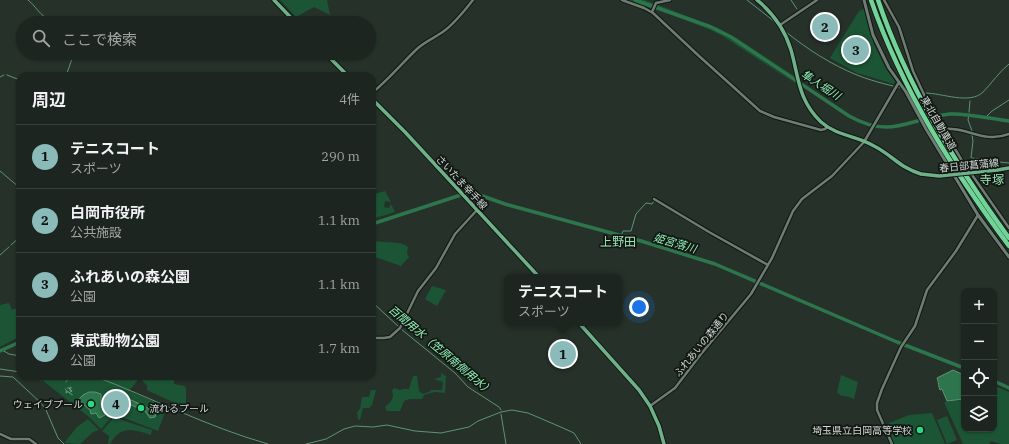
<!DOCTYPE html>
<html lang="ja">
<head>
<meta charset="utf-8">
<style>
	body { margin:0; font-family:"IBM Plex Serif","Noto Sans JP",serif; background:#29312c; color:#f1f3f6 }
	.controls { position:absolute; right:12px; bottom:12px; display:grid; overflow:hidden; border-radius:8px; box-shadow:0 1px 3px #0004 }
	.controls button { width:36px; height:36px; display:grid; place-items:center; padding:0; border:0; border-bottom:1px solid #3a423d; background:#1c251f; color:#f1f3f6; font:20px sans-serif }
	.you { position:absolute; left:639px; top:307px; width:14px; height:14px; margin:-10px; border:3px solid #fff; border-radius:50%; background:#1a73e8; box-shadow:0 0 0 6px #1a73e833 }
	.badge { display:grid; place-items:center; width:26px; height:26px; border-radius:50%; background:#8bbbb9; color:#111; font-size:13px; font-weight:700 }
	.pin { position:absolute; translate:-50% -50%; border:2px solid #fff; box-shadow:0 1px 4px #0006 }
	.popup { position:absolute; left:504px; top:274px; width:118px; height:52px; box-sizing:border-box; display:grid; place-content:center; border-radius:8px; background:#1c251f; filter:drop-shadow(0 1px 3px #0005); font-size:13px; white-space:nowrap; color:#a0a5a4 }
	.popup b { font-size:15px; color:#f1f3f6 }
	.popup::after { content:''; position:absolute; left:50%; top:100%; margin-left:-8px; border:8px solid transparent; border-top-color:#1c251f }
	.list { margin:0; padding:0; list-style:none }
	h2 { display:flex; justify-content:space-between; align-items:center; height:52px; margin:0; padding:0 16px; font-size:17px }
	h2 small { font-size:13px; font-weight:400; color:#a0a5a4 }
	.list li { display:grid; grid-template-columns:26px 1fr auto; gap:12px; align-items:center; box-sizing:border-box; height:64px; padding:0 16px; border-top:1px solid #3a423d }
	.list b { display:block; font-size:15px; white-space:nowrap }
	.list p { margin:0; font-size:13px; white-space:nowrap; color:#a0a5a4 }
	.list em { font-size:13px; font-style:normal; color:#a0a5a4 }
	.icon { flex:none; width:22px; height:22px; fill:none; stroke:currentColor; stroke-width:2; stroke-linecap:round; stroke-linejoin:round }
	.map { position:relative; flex:none; width:1009px; height:444px; overflow:hidden }
	.search { position:absolute; background:#1c251f; box-shadow:0 1px 3px #0004; left:16px; top:16px; width:360px; height:44px; display:flex; align-items:center; gap:10px; box-sizing:border-box; padding:0 14px; border-radius:22px; color:#a0a5a4; font-size:15px }
	.panel { position:absolute; background:#1c251f; box-shadow:0 1px 3px #0004; left:16px; top:72px; width:360px; height:308px; border-radius:12px }
	.map>svg:first-child { display:block }
	.green { fill:#1c5535 }
	.water { fill:#2d754c; stroke:#5e9375 }
	.lines { fill:none; stroke-linecap:round; stroke-linejoin:round }
	.stream { stroke:#5e9375; stroke-width:1 }
	.river { stroke:#2d754c; stroke-width:3.5 }
	.tertiary-casing { stroke:#0f1812; stroke-width:4.5 }
	.secondary-casing { stroke:#0f1812; stroke-width:5 }
	.primary-casing { stroke:#0f1812; stroke-width:5.5 }
	.motorway-casing { stroke:#0f1812; stroke-width:6 }
	.tertiary { stroke:#6f7c73; stroke-width:2.5 }
	.secondary { stroke:#6f7c73; stroke-width:3 }
	.primary { stroke:#70b089; stroke-width:3.5 }
	.motorway { stroke:#71d398; stroke-width:4.5 }
	.primary-bridge-casing { stroke:#0f1812; stroke-width:5.5; stroke-linecap:butt }
	.primary-bridge { stroke:#70b089; stroke-width:3.5 }
	.poi-dot { fill:#2cd884; stroke:#121714; stroke-width:1.5 }
	.labels { text-anchor:middle; stroke-width:3.5; stroke-linejoin:round; paint-order:stroke }
	.street-label { font-size:10px; fill:#d2d9d4; stroke:#121714 }
	.poi-label { font-size:10px; fill:#d2d9d4; stroke:#121714; text-anchor:end }
	.water-label { font-size:11px; font-style:italic; fill:#8ef1b4; stroke:#121714 }
	.quarter-label { font-size:12px; fill:#9be6b6; stroke:#121714 }
</style>
</head>
<body>
<div class="map">
<svg width="1009" height="444" viewBox="0 0 1009 444">
	<rect width="100%" height="100%" fill="#263129"/>
	<!-- green -->
	<path class="green" d="M280,0H327L330,15L314,7L296,17Z
		M627,0H632L716,31L736,42L795,83L796,84L721,35L708,29L656,9H652Z
		M639,0H645L718,28L738,39L794,76V78L731,36L716,28Z
		M864,9L874,45L886,69L895,81L894,84L857,73L830,58L859,11Z
		M385,191L391,202L385,201L384,207L389,208L391,204L395,212L372,219V195Z
		M374,241C384,243 402,241 408,247L407,254L409,257L401,266L375,257L372,258V242Z
		M432,286L446,290L437,306L425,299Z
		M9,303L12,310L20,307V336L0,347V305Z
		M564,341L574,347L563,367L552,361Z
		M441,373L446,376L445,393L434,392L424,395L422,399H410L404,401L400,411H387L385,407C390,403 395,399 392,391L394,388L400,390L403,389H409L413,376H417L419,391L423,394L429,392L431,390H442L443,382L434,379L441,377Z
		M841,375L858,382L854,399L849,397L839,395L840,394L837,393Z
		M45,376H141L129,391L167,407L158,431L124,418L116,413L101,429L89,417L42,380Z
		M142,376H174V384L184,386L186,388V405L184,407L153,393L147,390V385L143,382Z
		M995,386L1009,392V444H1001L991,441L989,444H963L944,402L964,400V429H994V389Z
		M371,390H376L372,405L369,408H363L360,420L358,419L357,412L360,409L362,397H369Z
		M932,413L945,444H894L887,429L889,423L909,415Z
		M116,415L122,420L152,430L151,435C133,429 121,425 110,444H108L109,436L102,431Z
		M947,416L957,440L947,444L937,420Z
		M88,419L99,430L93,432L80,444L64,443L77,427Z"/>
	<!-- water -->
	<path class="water" d="M953,370L964,375V399L947,401L942,389L940,390C938,386 939,383 937,378Z
		M89,392H95L101,394V405L105,415L99,418L96,413L91,414L90,410L78,400L83,395Z
		M125,397L154,411L156,414L155,417L150,418L145,411L131,405C126,405 122,411 117,405C117,400 120,397 125,397Z"/>
	<g class="lines">
		<!-- stream -->
		<path class="stream" d="M28,0C36,6 40,16 49,19L52,23
			M747,0L775,22
			M791,0L797,9
			M786,32C807,49 832,65 857,75C869,80 881,83 893,86
			M7,75L20,80
			M66,76L74,53
			M0,77L4,75
			M898,87L900,88
			M925,93C942,93 970,105 983,92C992,83 999,72 1009,64
			M969,112L970,101
			M969,114L968,120L972,131
			M985,118L992,111L1009,100
			M972,135L973,141L971,158L996,161
			M999,162L1009,163
			M0,171L20,188
			M621,236L623,231H631L636,214L646,203L652,204L654,201L707,233
			M11,245L20,237
			M0,255L9,247
			M372,302L399,327
			M401,329L455,373L468,387L499,407L501,410
			M2,350L9,354L20,356
			M0,369L20,372
			M0,376L13,377L41,403L46,410L58,438L64,444
			M34,376L40,380
			M94,376C152,398 208,427 268,444
			M66,382L68,379H72L74,377L75,379L79,377L83,379
			M67,388H70V390L69,388C70,388 70,387 71,387V388C71,389 70,390 70,391H72L71,390C70,390 70,391 71,392L72,391
			M65,389L68,392L66,393V391H67L70,393V392L69,393C70,394 71,394 72,394V395
			M501,414L506,444
			M306,444L326,439L344,429L355,426L373,427L387,425L415,431L441,433L469,427L478,421L501,412L512,410L528,413L563,428L574,433L581,444"/>
		<!-- river -->
		<path class="river" d="M635,0L711,27L731,37L849,116C892,140 909,118 950,114C965,113 994,119 1009,121
			M372,224L467,193L477,194L505,204L641,241L715,264L897,342L964,368
			M0,351L20,342
			M994,381L1009,388"/>
		<!-- tertiary casing -->
		<g class="tertiary-casing">
			<path id="tertiary" d="M622,0L644,8L653,13L699,56L760,111L774,117L821,130L825,129L827,127
				M884,0L899,27L913,71L928,103L961,159L1009,228
				M652,12L656,3L670,0
				M780,25L817,0
				M372,93C389,79 402,63 418,48C426,41 436,37 444,31C455,23 464,11 473,0
				M942,129C967,126 983,144 1009,134
				M654,199L709,232L768,265
				M372,338H384L390,337L400,328L418,291L436,268L455,234L477,210
				M650,406L675,388L701,354L751,294L772,258L793,211L802,199L832,176L864,142L899,82
				M0,434L11,439H29L36,444
				M892,444L877,410V403L882,389L901,347L915,326L927,290L956,251L978,215"/>
		</g>
		<!-- secondary casing -->
		<g class="secondary-casing">
			<path id="secondary" d="M864,0L873,35L889,68L906,92L926,129L978,215L1009,257"/>
		</g>
		<!-- primary casing -->
		<g class="primary-casing">
			<path id="primary" d="M274,0L296,23
				M757,0C773,13 785,30 791,50C799,78 798,100 821,122C837,136 857,136 874,146C892,155 900,168 921,174
				M325,53L348,76
				M372,99L405,132L539,277
				M997,170L1009,168
				M579,323L639,390L650,406L659,426L664,444"/>
		</g>
		<!-- motorway casing -->
		<g class="motorway-casing">
			<path id="motorway" d="M871,0C902,90 953,170 1009,246
				M878,0C907,86 956,165 1009,238"/>
		</g>
		<!-- tertiary -->
		<use href="#tertiary" class="tertiary"/>
		<!-- secondary -->
		<use href="#secondary" class="secondary"/>
		<!-- primary -->
		<use href="#primary" class="primary"/>
		<!-- motorway -->
		<use href="#motorway" class="motorway"/>
		<!-- primary-bridge casing -->
		<g class="primary-bridge-casing">
			<path id="primary-bridge" d="M921,174L939,176L997,170"/>
		</g>
		<!-- primary-bridge -->
		<use href="#primary-bridge" class="primary-bridge"/>
	</g>
	<!-- markers -->
	<g class="poi-dot">
		<circle cx="91" cy="404" r="4"/>
		<circle cx="141" cy="408" r="4"/>
		<circle cx="920" cy="430" r="4"/>
	</g>
	<g class="labels">
		<!-- street labels -->
		<g class="street-label">
			<text transform="translate(939 123) rotate(60)" y="4">東北自動車道</text>
			<text transform="translate(969 165) rotate(-6)" y="4">春日部菖蒲線</text>
			<text transform="translate(462 182) rotate(47)" y="4">さいたま幸手線</text>
			<text transform="translate(701 344) rotate(-51)" y="4">ふれあいの森通り</text>
		</g>
		<!-- poi labels -->
		<g class="poi-label">
			<text x="83" y="408">ウェイブプール</text>
			<text x="149" y="412" text-anchor="start">流れるプール</text>
			<text x="912" y="434">埼玉県立白岡高等学校</text>
		</g>
		<!-- water labels -->
		<g class="water-label">
			<text transform="translate(821 85) rotate(33)" y="4">隼人堀川</text>
			<text transform="translate(675 243) rotate(16)" y="4">姫宮落川</text>
			<text transform="translate(441 350) rotate(40)" y="4">百間用水（笠原南側用水）</text>
		</g>
		<!-- quarter labels -->
		<g class="quarter-label">
			<text x="992" y="184">寺塚</text>
			<text x="618" y="246">上野田</text>
		</g>
	</g>
</svg>
<div class="controls">
<button>+</button>
<button>−</button>
<button><svg class="icon" aria-label="locate" viewBox="0 0 24 24"><circle cx="12" cy="12" r="6"/><path d="M12 2v4M12 18v4M2 12h4M18 12h4"/></svg></button>
<button><svg class="icon" aria-label="layers" viewBox="0 0 24 24"><path d="M12 4l9 5-9 5-9-5zM3 14l9 5 9-5"/></svg></button>
</div>
<div class="you"></div>
<div class="pin badge" style="left:563px;top:354px">1</div>
<div class="popup"><b>テニスコート</b>スポーツ</div>
<div class="pin badge" style="left:825px;top:27px">2</div>
<div class="pin badge" style="left:856px;top:50px">3</div>
<div class="pin badge" style="left:116px;top:404px">4</div>
<div class="search"><svg class="icon" aria-label="search" viewBox="0 0 24 24"><circle cx="10" cy="10" r="6"/><path d="M15 15l6 6"/></svg>ここで検索</div>
<section class="panel">
<h2>周辺<small>4件</small></h2>
<ul class="list">
<li><span class="badge">1</span><div><b>テニスコート</b><p>スポーツ</p></div><em>290 m</em></li>
<li><span class="badge">2</span><div><b>白岡市役所</b><p>公共施設</p></div><em>1.1 km</em></li>
<li><span class="badge">3</span><div><b>ふれあいの森公園</b><p>公園</p></div><em>1.1 km</em></li>
<li><span class="badge">4</span><div><b>東武動物公園</b><p>公園</p></div><em>1.7 km</em></li>
</ul>
</section>
</div>
</body>
</html>
